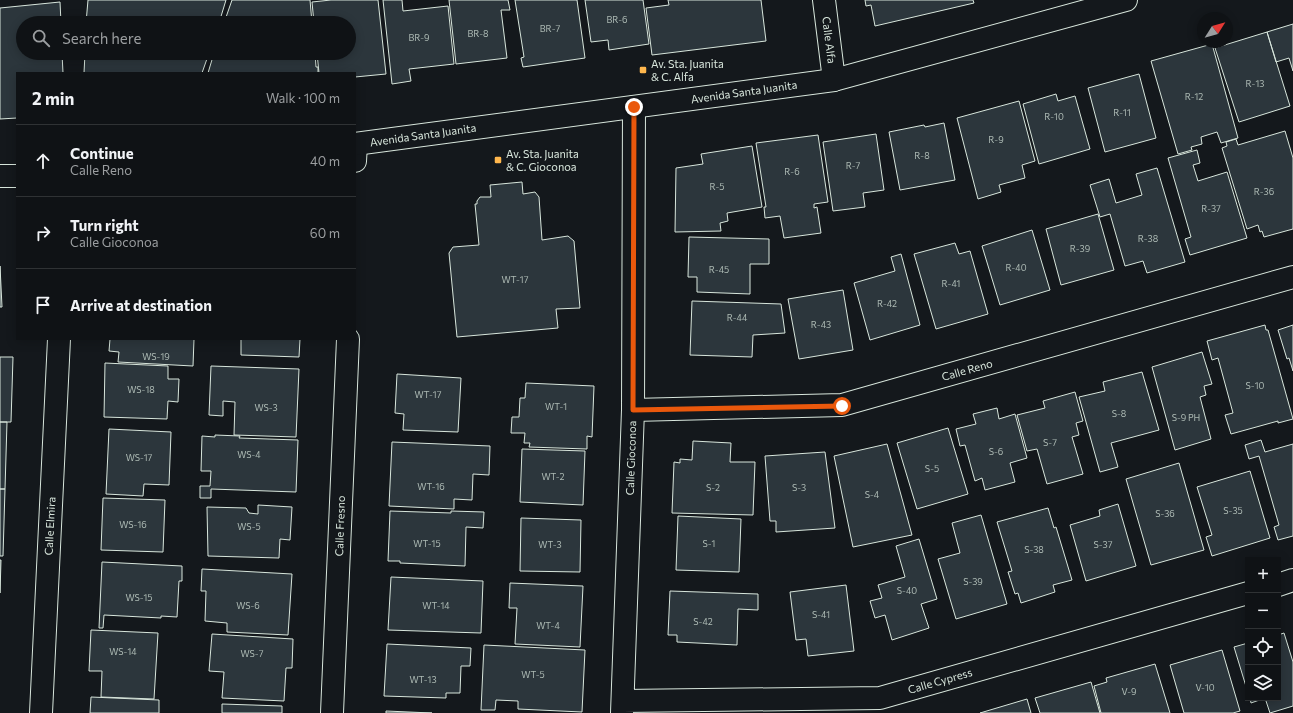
<!DOCTYPE html>
<html lang="en">
<head>
<meta charset="utf-8">
<style>
	body { margin:0; font-family:Commissioner,sans-serif; background:#1d2022; color:#f1f3f6 }
	.controls { position:absolute; right:12px; bottom:12px; display:grid; overflow:hidden; border-radius:0px; box-shadow:0 2px 10px #0003 }
	.controls button { width:36px; height:36px; display:grid; place-items:center; padding:0; border:0; border-bottom:1px solid #2f3234; background:#0f1215; color:#f1f3f6; font:20px sans-serif }
	.compass { position:absolute; left:1197px; top:12px; width:36px; height:36px; border-radius:50%; background:#0f1215; box-shadow:0 2px 10px #0003; rotate:53deg }
	.stop { position:absolute; width:12px; height:12px; margin:-9px; border:3px solid #ea580c; border-radius:50%; background:#fff }
	.stop.end { background:#ea580c; border-color:#fff; box-shadow:0 1px 4px #0008 }
	.list { margin:0; padding:0; list-style:none }
	h2 { display:flex; justify-content:space-between; align-items:center; height:52px; margin:0; padding:0 16px; font-size:17px }
	h2 small { font-size:13px; font-weight:400; color:#9b9ea0 }
	.list li { display:grid; grid-template-columns:26px 1fr auto; gap:12px; align-items:center; box-sizing:border-box; height:72px; padding:0 16px; border-top:1px solid #2f3234 }
	.list b { display:block; font-size:15px; white-space:nowrap }
	.list p { margin:0; font-size:13px; white-space:nowrap; color:#9b9ea0 }
	.list em { font-size:13px; font-style:normal; color:#9b9ea0 }
	.icon { flex:none; width:22px; height:22px; fill:none; stroke:currentColor; stroke-width:2; stroke-linecap:round; stroke-linejoin:round }
	.map { position:relative; flex:none; width:1293px; height:713px; overflow:hidden }
	.search { position:absolute; background:#0f1215; box-shadow:0 2px 10px #0003; left:16px; top:16px; width:340px; height:44px; display:flex; align-items:center; gap:10px; box-sizing:border-box; padding:0 14px; border-radius:22px; color:#9b9ea0; font-size:15px }
	.panel { position:absolute; background:#0f1215; box-shadow:0 2px 10px #0003; left:16px; top:72px; width:340px; height:268px; border-radius:0px }
	.map>svg:first-child { display:block }
	.building { fill:#2c363c; stroke:#d8e6dc }
	.lines { fill:none; stroke-linecap:round; stroke-linejoin:round }
	.minor-casing { stroke:#d8e6dc; stroke-width:24 }
	.tertiary-casing { stroke:#d8e6dc; stroke-width:24 }
	.minor { stroke:#14181c; stroke-width:22 }
	.tertiary { stroke:#14181c; stroke-width:22 }
	.route { stroke:#ea580c; stroke-width:5 }
	.poi-dot { fill:#ffb74d; stroke:#14181c; stroke-width:1.5 }
	.labels { text-anchor:middle; stroke-width:3; stroke-linejoin:round; paint-order:stroke }
	.number-label { font-size:9px; fill:#adbab4 }
	.street-label { font-size:11px; fill:#d8e6dc; stroke:#14181c }
	.poi-label { font-size:11px; fill:#d8e6dc; stroke:#14181c; text-anchor:start }
</style>
</head>
<body>
<div class="map">
<svg width="1293" height="713" viewBox="0 0 1293 713">
	<rect width="100%" height="100%" fill="#14181c"/>
	<!-- building -->
	<path class="building" d="M88,0H226L219,23H86Z
		M232,0H310L312,23H224Z
		M331,0H378L386,74L355,77V73H319L317,53H349V23H314L312,2Z
		M383,0H402L403,11L448,6L454,64L409,69L411,81L392,84Z
		M449,0H508L510,10H501L507,58L456,64Z
		M515,0H577L585,58L523,67L521,58L524,57Z
		M585,0H643L649,44L609,50L608,40L591,42Z
		M668,0H761L766,41L652,55L646,8L669,5Z
		M865,0H973L974,3L875,26L871,5L866,6Z
		M60,2L61,23H23V53H62L63,73H17V118L0,119V8Z
		M1293,24V71L1289,58L1276,62L1267,32Z
		M1267,32L1290,106L1239,122L1215,48Z
		M1212,44L1238,138L1221,143L1217,132L1201,137L1202,144L1191,147L1192,150L1178,154L1151,61Z
		M85,53H209L202,73H84Z
		M214,53H315L316,67H318V73H208Z
		M1139,74L1156,138L1105,152L1088,88Z
		M1056,94L1058,101L1075,96L1090,149L1039,164L1023,104Z
		M1019,101L1035,161L1022,165L1025,178L999,185L1001,192L978,199L957,118Z
		M944,123L955,180L900,190L889,132L924,125L925,127Z
		M1285,131L1293,158V229L1264,237L1262,231L1260,232L1258,225L1247,229L1222,148L1227,146L1226,142L1236,139L1238,145Z
		M876,134L884,190L863,193L865,207L833,211L823,142Z
		M818,135L828,202L814,204V208L817,207L821,233L784,238L780,216L765,218L764,207H766L756,143Z
		M752,146L762,207L727,213L728,221L720,223L721,231L675,232L676,168L703,164L701,154Z
		M1197,150L1200,163L1193,165L1198,181L1227,172L1247,238L1190,255L1185,239L1191,237L1168,158Z
		M1157,168L1185,262L1147,273L1143,261L1125,266L1110,214L1100,217L1090,185L1109,179L1116,203L1142,195L1136,174Z
		M522,182L523,194L535,192L539,197L542,240L568,236L574,241L580,308L556,309L558,328L457,337L449,253L453,247L479,245L475,204H477V201L480,197H491L490,185Z
		M1098,214L1114,270L1061,285L1046,229Z
		M1032,230L1050,290L1000,305L982,246Z
		M689,237L769,239V264H750V294L697,292V277H688Z
		M955,243L959,254L970,251L988,314L936,329L914,254Z
		M901,254L920,325L870,340L854,283L895,271L891,257Z
		M0,266L2,307H0Z
		M843,290L853,350L799,359L788,299Z
		M692,301L781,304L785,333L753,335L752,357L690,355Z
		M1265,325L1266,330H1268L1293,419L1278,423V421L1231,434L1225,415L1233,413L1218,358L1212,360L1207,341Z
		M1293,325V371L1289,358L1287,359L1278,330Z
		M110,339H194L193,366L118,362L119,352L109,351Z
		M241,339H300L299,357L241,355Z
		M1202,352L1212,384L1204,386L1206,395L1200,397L1211,439L1175,450L1152,367Z
		M0,357H13L11,422H0Z
		M105,363L168,366V379H179L178,402L168,401L167,419L104,417Z
		M211,366L299,369L296,437L234,435L235,402L223,401V416L209,415Z
		M1142,372L1159,430L1111,443L1118,467L1100,472L1079,397L1105,391L1103,382Z
		M397,374L461,378L458,432L403,430L404,414L395,413Z
		M526,383L594,386L592,437L587,436V449L529,447L530,443H524L525,433H511L512,417H519L520,398H525Z
		M1075,392L1083,421L1076,423L1079,435L1072,437L1083,474L1047,484L1037,449L1027,451L1017,415L1045,408L1043,401Z
		M997,408L999,419L1015,414L1027,458L1010,463L1015,482L985,490L982,478L975,481L965,445L960,446L956,429L976,424L973,414Z
		M0,422H7L5,489H0Z
		M948,428L968,494L917,509L897,443Z
		M109,429L171,432L169,485L144,484L143,496L106,494Z
		M215,435L240,436L239,438L298,440L296,492L211,489V498H200V486H210L211,471H201L202,436L215,437Z
		M1261,440L1265,452L1293,444V536L1278,540L1274,527L1279,525L1259,456L1249,459L1245,445Z
		M693,441L731,443L730,462H755L753,515L672,513L674,462L680,463V459L692,460Z
		M392,442L490,446L489,475L473,474L472,500L454,499V509L389,506Z
		M887,444L912,535L853,547L834,456Z
		M522,449L585,451L583,505L520,502Z
		M825,452L835,528L776,532V521H770L765,456Z
		M1179,463L1204,550L1151,565L1126,479Z
		M1250,471L1270,538L1212,556L1206,537L1212,535L1197,487Z
		M0,489H5L3,556H0Z
		M103,498L165,500L163,552L101,550Z
		M1118,504L1136,566L1086,581L1070,525L1100,516L1099,510Z
		M258,505L292,507L290,540L280,539L279,558L208,556L207,507L246,508L249,513L258,514Z
		M1048,508L1054,528L1056,527L1072,580L1053,585L1055,592L1021,603L1018,593L1015,594L1008,572L1012,571L997,522Z
		M390,511L451,513V511L484,512L483,528L466,527L465,566L400,563V561H388Z
		M981,515L1007,604L956,619L938,559L960,553L952,523Z
		M678,516L741,519L739,572L676,570Z
		M521,518L581,520L580,572L520,571Z
		M919,539L937,599L921,604L929,628L892,640L885,615L875,618L870,601L882,598L878,585L905,577L896,546Z
		M0,560H1L0,593Z
		M102,562L182,566V581H179L177,617L161,616V618L104,615L103,628H99Z
		M202,569L292,574L288,635L227,632V623L205,621L206,591H201Z
		M391,577L483,581L481,633L388,630Z
		M510,583L583,586L580,647L515,644L517,608H509Z
		M846,585L854,651L808,656L806,639L796,640L790,592Z
		M670,591L758,594V610L738,609L737,645L677,642V635H668Z
		M91,630L158,633L154,699L101,697L102,671H89Z
		M1284,633L1293,662V706L1270,713L1265,698L1251,703L1250,698H1278V635Z
		M212,634L293,639L292,668H286L284,701L222,698L224,672L209,671Z
		M1248,643V693L1234,647Z
		M387,644L471,648L470,666H461L460,693H446V698L384,696Z
		M484,645L585,650L582,712L518,709V701L496,700L495,710H481Z
		M1222,650L1240,711L1233,713H1184L1170,665Z
		M1155,664L1170,713H1101L1094,686L1107,682L1106,678Z
		M1091,682L1100,713H1040L1035,698Z
		M91,697L159,700V713H90Z
		M1027,699L1031,713H980Z
		M222,704L282,706V713H222Z
		M386,711L432,713H386Z"/>
	<g class="lines">
		<!-- minor casing -->
		<g class="minor-casing">
			<path id="minor" d="M824,0L834,80
				M355,161L356,144
				M633,410L842,405L1293,277
				M1278,585L1293,580
				M623,701L880,698L1248,593
				M41,713L59,339
				M332,713L348,339
				M622,713L633,410L634,107"/>
		</g>
		<!-- tertiary casing -->
		<g class="tertiary-casing">
			<path id="tertiary" d="M355,144L834,80L1126,0
				M0,176H17"/>
		</g>
		<!-- minor -->
		<use href="#minor" class="minor"/>
		<!-- tertiary -->
		<use href="#tertiary" class="tertiary"/>
	</g>
	<g class="lines">
		<!-- route -->
		<path class="route" d="M634,107L633,410L842,406"/>
	</g>
	<!-- markers -->
	<g class="poi-dot">
		<rect x="639" y="66" width="8" height="8" rx="2"/>
		<rect x="494" y="156" width="8" height="8" rx="2"/>
	</g>
	<g class="labels">
		<!-- number labels -->
		<g class="number-label">
			<text x="617" y="23">BR-6</text>
			<text x="550" y="32">BR-7</text>
			<text x="478" y="37">BR-8</text>
			<text x="419" y="41">BR-9</text>
			<text x="1255" y="87">R-13</text>
			<text x="1194" y="100">R-12</text>
			<text x="1122" y="116">R-11</text>
			<text x="1054" y="120">R-10</text>
			<text x="996" y="143">R-9</text>
			<text x="922" y="159">R-8</text>
			<text x="853" y="169">R-7</text>
			<text x="792" y="175">R-6</text>
			<text x="717" y="190">R-5</text>
			<text x="1264" y="195">R-36</text>
			<text x="1211" y="212">R-37</text>
			<text x="1148" y="242">R-38</text>
			<text x="1080" y="252">R-39</text>
			<text x="1016" y="271">R-40</text>
			<text x="719" y="273">R-45</text>
			<text x="515" y="283">WT-17</text>
			<text x="951" y="287">R-41</text>
			<text x="887" y="307">R-42</text>
			<text x="737" y="321">R-44</text>
			<text x="821" y="328">R-43</text>
			<text x="156" y="360">WS-19</text>
			<text x="1255" y="389">S-10</text>
			<text x="141" y="393">WS-18</text>
			<text x="428" y="398">WT-17</text>
			<text x="556" y="410">WT-1</text>
			<text x="266" y="411">WS-3</text>
			<text x="1119" y="417">S-8</text>
			<text x="1186" y="421">S-9 PH</text>
			<text x="1050" y="446">S-7</text>
			<text x="996" y="455">S-6</text>
			<text x="249" y="458">WS-4</text>
			<text x="139" y="461">WS-17</text>
			<text x="932" y="472">S-5</text>
			<text x="553" y="480">WT-2</text>
			<text x="431" y="490">WT-16</text>
			<text x="713" y="491">S-2</text>
			<text x="799" y="491">S-3</text>
			<text x="872" y="498">S-4</text>
			<text x="1233" y="514">S-35</text>
			<text x="1165" y="517">S-36</text>
			<text x="133" y="528">WS-16</text>
			<text x="249" y="530">WS-5</text>
			<text x="427" y="547">WT-15</text>
			<text x="709" y="547">S-1</text>
			<text x="550" y="548">WT-3</text>
			<text x="1103" y="548">S-37</text>
			<text x="1034" y="553">S-38</text>
			<text x="973" y="585">S-39</text>
			<text x="907" y="594">S-40</text>
			<text x="139" y="601">WS-15</text>
			<text x="248" y="609">WS-6</text>
			<text x="436" y="609">WT-14</text>
			<text x="821" y="618">S-41</text>
			<text x="703" y="625">S-42</text>
			<text x="548" y="629">WT-4</text>
			<text x="123" y="655">WS-14</text>
			<text x="252" y="657">WS-7</text>
			<text x="533" y="678">WT-5</text>
			<text x="423" y="683">WT-13</text>
			<text x="1205" y="691">V-10</text>
			<text x="1129" y="695">V-9</text>
		</g>
		<!-- street labels -->
		<g class="street-label">
			<text transform="translate(829 40) rotate(83)" y="4">Calle Alfa</text>
			<text transform="translate(744 92) rotate(-8)" y="4">Avenida Santa Juanita</text>
			<text transform="translate(423 135) rotate(-8)" y="4">Avenida Santa Juanita</text>
			<text transform="translate(967 370) rotate(-16)" y="4">Calle Reno</text>
			<text transform="translate(631 458) rotate(-88)" y="4">Calle Gioconoa</text>
			<text transform="translate(50 526) rotate(-87)" y="4">Calle Elmira</text>
			<text transform="translate(340 526) rotate(-88)" y="4">Calle Fresno</text>
			<text transform="translate(940 681) rotate(-16)" y="4">Calle Cypress</text>
		</g>
		<!-- poi labels -->
		<g class="poi-label">
			<text x="651" y="68">Av. Sta. Juanita<tspan x="651" dy="13">&amp; C. Alfa</tspan></text>
			<text x="506" y="158">Av. Sta. Juanita<tspan x="506" dy="13">&amp; C. Gioconoa</tspan></text>
		</g>
	</g>
</svg>
<div class="controls">
<button>+</button>
<button>−</button>
<button><svg class="icon" aria-label="locate" viewBox="0 0 24 24"><circle cx="12" cy="12" r="6"/><path d="M12 2v4M12 18v4M2 12h4M18 12h4"/></svg></button>
<button><svg class="icon" aria-label="layers" viewBox="0 0 24 24"><path d="M12 4l9 5-9 5-9-5zM3 14l9 5 9-5"/></svg></button>
</div>
<svg class="compass" viewBox="-18 -18 36 36"><path d="M0-13l5 13h-10z" fill="#e53935"/><path d="M0 13l5-13h-10z" fill="#9b9ea0"/></svg>
<div class="stop" style="left:842px;top:406px"></div>
<div class="stop end" style="left:634px;top:107px"></div>
<div class="search"><svg class="icon" aria-label="search" viewBox="0 0 24 24"><circle cx="10" cy="10" r="6"/><path d="M15 15l6 6"/></svg>Search here</div>
<section class="panel">
<h2>2 min<small>Walk · 100 m</small></h2>
<ul class="list">
<li><svg class="icon" aria-label="ahead" viewBox="0 0 24 24"><path d="M12 20V5M6 11l6-6 6 6"/></svg><div><b>Continue</b><p>Calle Reno</p></div><em>40 m</em></li>
<li><svg class="icon" aria-label="right" viewBox="0 0 24 24"><path d="M7 20v-9h11M14 6l5 5-5 5"/></svg><div><b>Turn right</b><p>Calle Gioconoa</p></div><em>60 m</em></li>
<li><svg class="icon" aria-label="arrive" viewBox="0 0 24 24"><path d="M6 21V4h12l-3 4 3 4H6"/></svg><div><b>Arrive at destination</b></div></li>
</ul>
</section>
</div>
</body>
</html>
